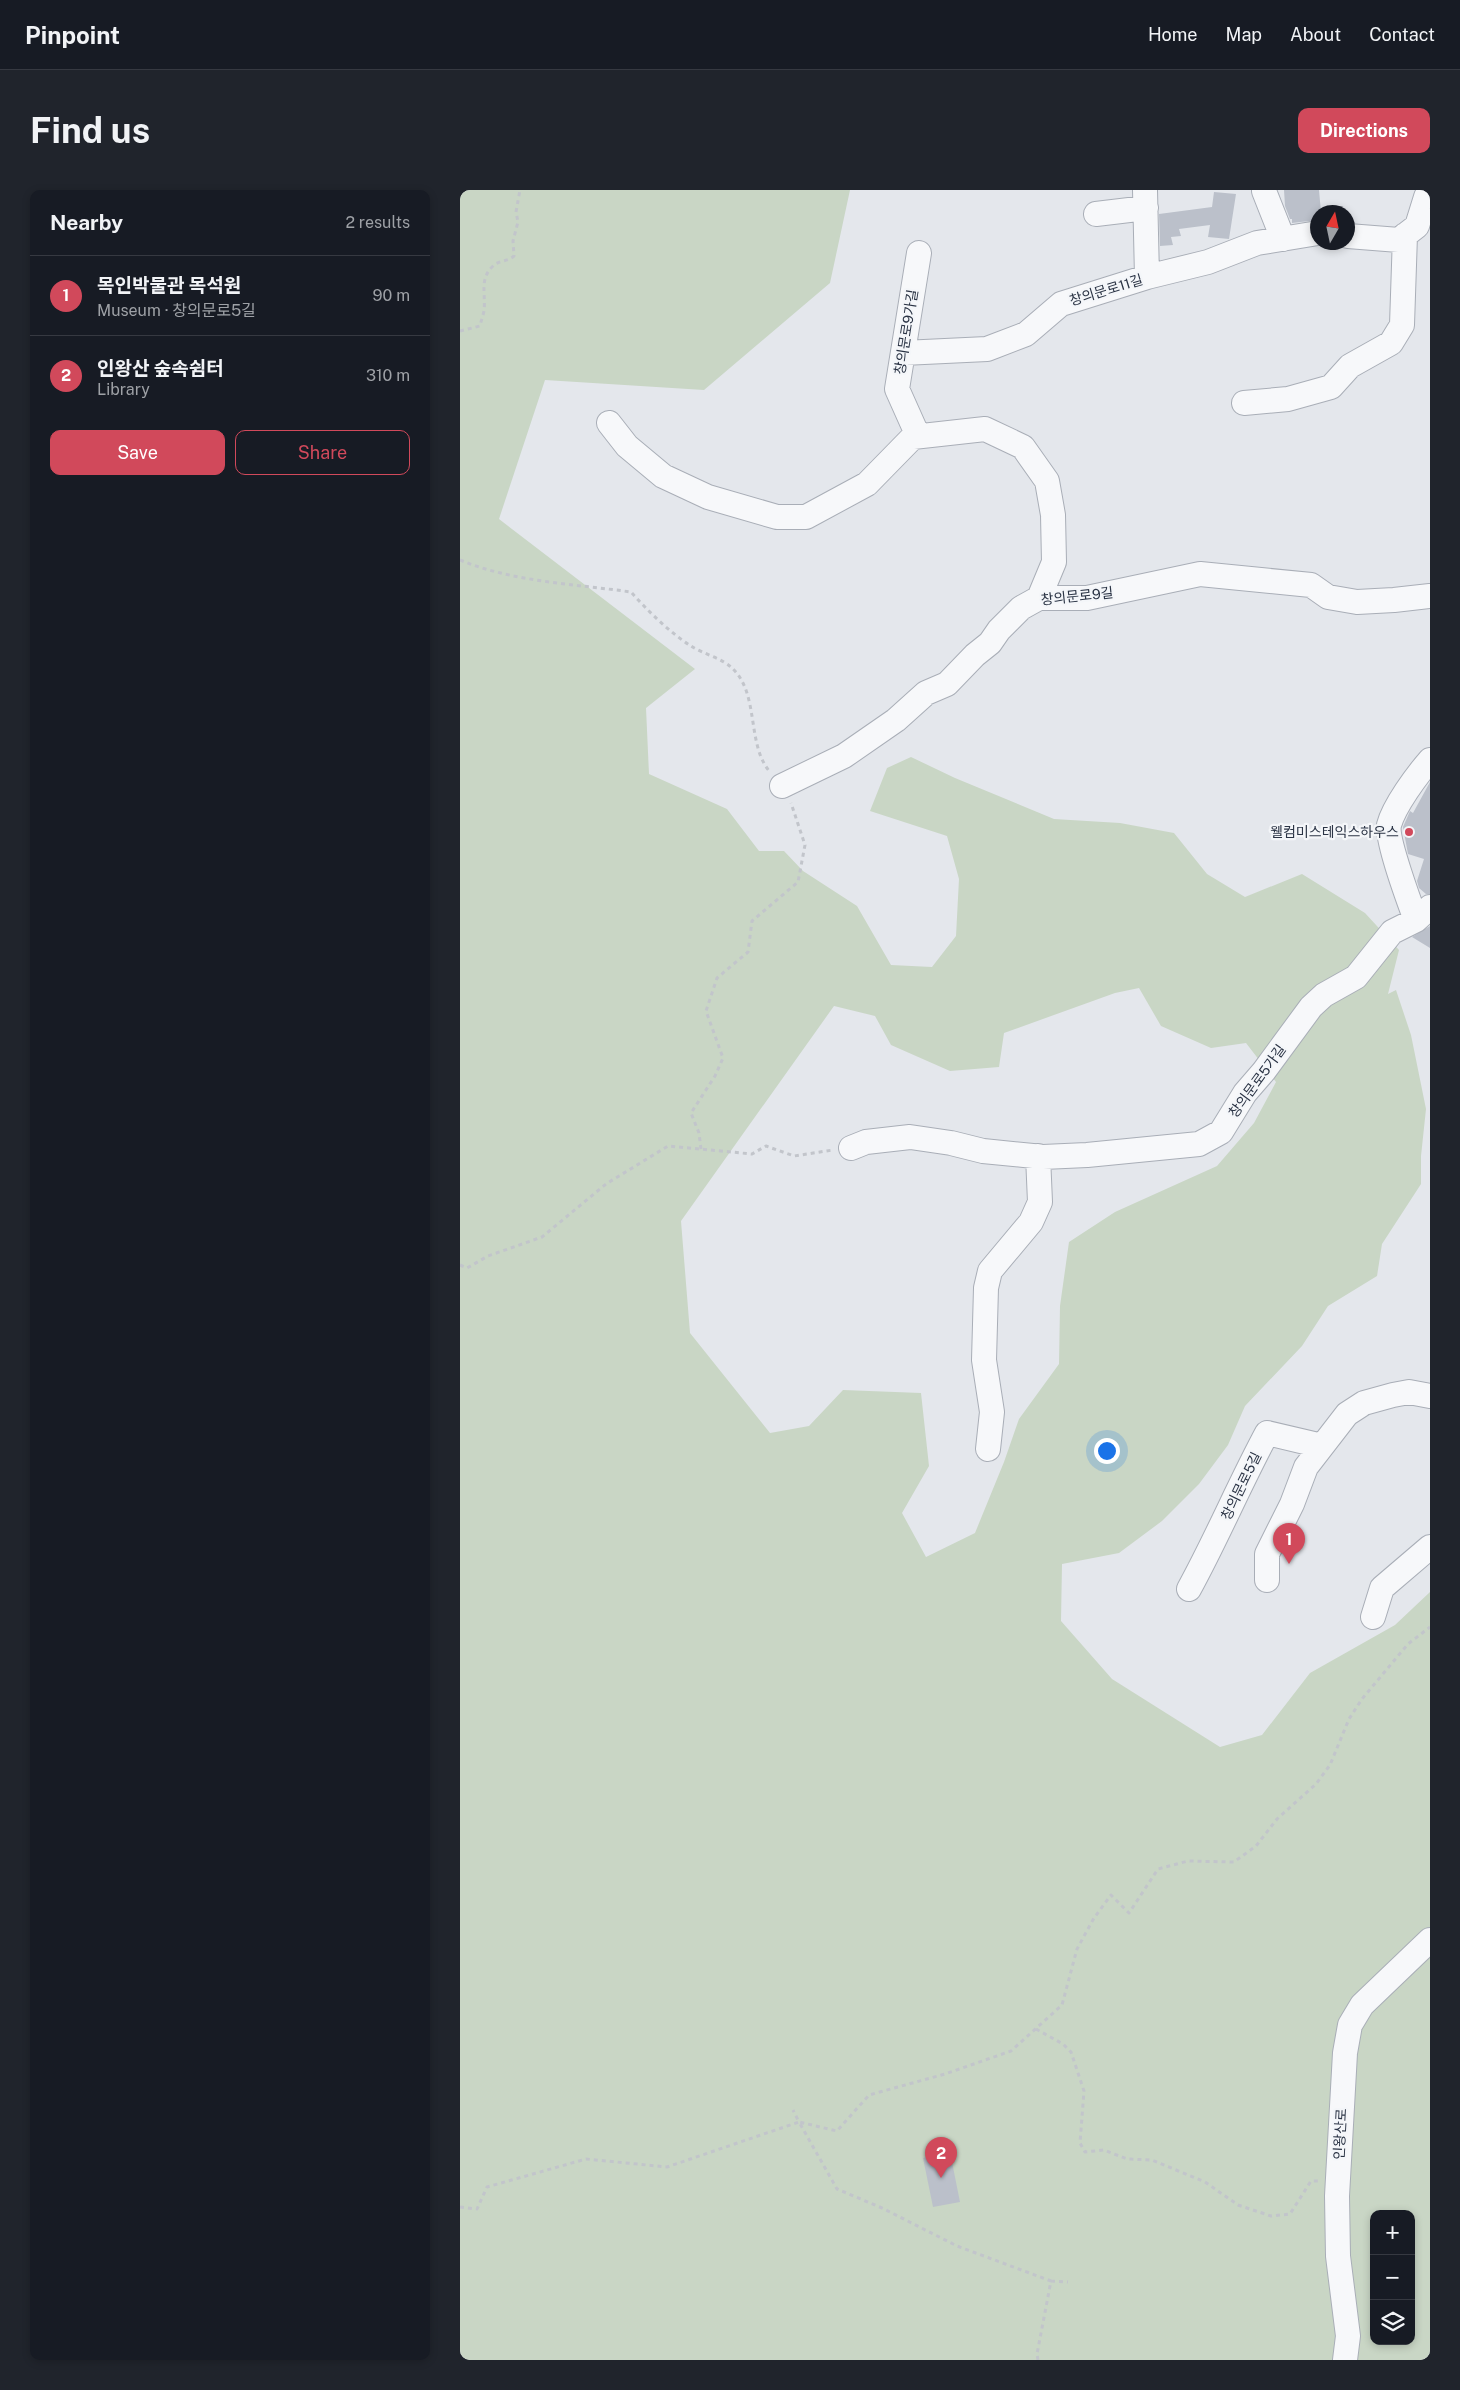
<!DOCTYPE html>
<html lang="en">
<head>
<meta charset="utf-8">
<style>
	body { margin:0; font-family:"Public Sans","Noto Sans KR",sans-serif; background:#20242c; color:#f1f3f6 }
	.controls { position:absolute; right:15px; bottom:15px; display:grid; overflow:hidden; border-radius:10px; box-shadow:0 2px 8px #0003 }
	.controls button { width:45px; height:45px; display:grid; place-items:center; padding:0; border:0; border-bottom:1px solid #363941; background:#171b24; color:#f1f3f6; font:25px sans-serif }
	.compass { position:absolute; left:850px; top:15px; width:45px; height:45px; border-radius:50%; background:#171b24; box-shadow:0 2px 8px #0003; rotate:9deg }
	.you { position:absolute; left:646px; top:1260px; width:18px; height:18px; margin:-12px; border:4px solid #fff; border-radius:50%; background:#1a73e8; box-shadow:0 0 0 8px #1a73e833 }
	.badge { display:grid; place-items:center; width:32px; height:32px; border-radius:50%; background:#d1495b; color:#fff; font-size:16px; font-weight:700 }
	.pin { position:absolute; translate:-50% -41px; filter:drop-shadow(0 1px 2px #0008) }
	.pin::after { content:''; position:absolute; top:26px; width:18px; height:15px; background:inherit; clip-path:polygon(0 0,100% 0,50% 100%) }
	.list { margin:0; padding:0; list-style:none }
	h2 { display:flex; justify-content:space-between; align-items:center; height:65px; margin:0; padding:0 20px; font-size:21px }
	h2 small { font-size:16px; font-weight:400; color:#9ea1a6 }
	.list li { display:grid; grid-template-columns:32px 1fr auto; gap:15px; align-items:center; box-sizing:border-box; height:80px; padding:0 20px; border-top:1px solid #363941 }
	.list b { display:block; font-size:19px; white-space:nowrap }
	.list p { margin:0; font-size:16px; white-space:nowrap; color:#9ea1a6 }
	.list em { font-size:16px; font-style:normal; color:#9ea1a6 }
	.actions { display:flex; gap:10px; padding:15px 20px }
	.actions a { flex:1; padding:11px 0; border:1px solid #d1495b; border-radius:10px; text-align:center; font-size:18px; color:#d1495b }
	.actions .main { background:#d1495b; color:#fff }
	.icon { flex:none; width:28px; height:28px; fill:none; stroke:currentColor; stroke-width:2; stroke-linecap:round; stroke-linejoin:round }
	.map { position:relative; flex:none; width:970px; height:2170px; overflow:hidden; border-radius:10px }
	header { display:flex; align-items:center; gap:30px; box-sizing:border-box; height:70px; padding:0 25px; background:#171b24; border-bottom:1px solid #363941 }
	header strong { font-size:24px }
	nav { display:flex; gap:28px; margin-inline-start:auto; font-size:18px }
	.intro { display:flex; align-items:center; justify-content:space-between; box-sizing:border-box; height:120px; padding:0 30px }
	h1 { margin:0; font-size:35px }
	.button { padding:12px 22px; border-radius:10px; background:#d1495b; color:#fff; font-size:18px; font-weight:700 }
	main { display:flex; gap:30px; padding:0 30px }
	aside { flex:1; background:#171b24; border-radius:10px; box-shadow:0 2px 8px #0003 }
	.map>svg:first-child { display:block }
	.green { fill:#c9d6c5; fill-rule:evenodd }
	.building { fill:#bbc0ca }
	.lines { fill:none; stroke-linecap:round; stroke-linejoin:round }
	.minor-casing { stroke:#a9aeb7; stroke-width:26 }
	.path { stroke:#c2c5cb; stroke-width:3; stroke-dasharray:4 4; stroke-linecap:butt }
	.minor { stroke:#f7f8fa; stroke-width:24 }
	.poi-dot { fill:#d1495b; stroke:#f4f6f9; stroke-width:2 }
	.labels { text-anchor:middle; stroke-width:4.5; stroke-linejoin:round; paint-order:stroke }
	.street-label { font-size:14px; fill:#2b3445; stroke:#f4f6f9 }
	.poi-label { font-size:14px; fill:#2b3445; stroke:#f4f6f9; text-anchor:end }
</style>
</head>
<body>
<header>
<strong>Pinpoint</strong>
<nav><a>Home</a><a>Map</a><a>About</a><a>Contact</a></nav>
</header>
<div class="intro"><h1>Find us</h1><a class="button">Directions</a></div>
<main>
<aside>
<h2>Nearby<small>2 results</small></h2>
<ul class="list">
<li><span class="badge">1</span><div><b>목인박물관 목석원</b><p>Museum · 창의문로5길</p></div><em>90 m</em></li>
<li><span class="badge">2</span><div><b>인왕산 숲속쉼터</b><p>Library</p></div><em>310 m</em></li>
</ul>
<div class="actions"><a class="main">Save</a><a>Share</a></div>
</aside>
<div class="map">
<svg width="970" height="2170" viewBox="0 0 970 2170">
	<rect width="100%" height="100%" fill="#e4e7ec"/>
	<!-- green -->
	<path class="green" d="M0,0H390L370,93L244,200L85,190L39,329L235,479L186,518L189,584L267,619L299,661H324L343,681L397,716L431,775L472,777L496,746L499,689L487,646L410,621L427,578L451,567L495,588L594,629L660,633L714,643L747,684L785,707L842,684L905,723L939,760L928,804L936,800L951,845L966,919L961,966V994L922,1054L917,1086L868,1116L842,1156L785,1216L768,1255L739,1294L702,1331L659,1363L602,1374L601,1431L652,1489L760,1557L802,1545L850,1483L935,1435L970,1402V2170H0ZM679,798L701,836L751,858L786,853L816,892L794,933L757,976L655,1022L609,1052L600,1116L599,1174L559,1229L544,1272L515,1343L466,1367L442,1323L469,1276L461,1203L383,1200L349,1236L310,1243L230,1143L221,1031L374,816L415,826L431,855L490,881L539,877L544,843L655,803ZM914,2024H951V2151H914Z"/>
	<!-- building -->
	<path class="building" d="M824,0H859L861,22H858V30L832,33V29H830L825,16Z
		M754,2L776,4L769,49L748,47L750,35L719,39L721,46L711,47L713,55L700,56L699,24L752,17Z
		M970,592V704H966L959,698L957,691L964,669L948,664L943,637L950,621L953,623Z
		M970,736V758L952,747Z
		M490,1962L500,2012L473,2017L463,1968Z"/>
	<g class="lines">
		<!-- minor casing -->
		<g class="minor-casing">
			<path id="minor" d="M685,0L687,87
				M804,1L823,49
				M636,24L686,18
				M888,46L939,50L957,36L966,7L970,6
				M443,163L527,159L566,144L601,114L687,87L748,72L797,53L858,43
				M784,213L828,209L871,197L890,176L931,153L942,135L945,45
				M149,233L167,256L203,286L248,307L317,327H346L407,294L453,247L525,239L563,257L587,291L593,325L594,372L579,408
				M458,246L437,199L459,63
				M322,596L384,566L436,530L466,503L487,494L515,465L530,453L539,440L561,418L579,408H627L740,384L851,395L868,407L897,412L934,410L970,406
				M956,730C950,714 926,649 929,635C934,616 957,585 970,570
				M391,958L406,952L450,947L491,953L523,961L583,967L627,965L739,954L761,942L785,903L804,881L851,817L864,805L896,787L932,742L956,730L970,717
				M528,1259L532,1222L524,1170L526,1098L530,1081L571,1032L580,1012L578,966
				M807,1390V1364L832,1314L846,1277L887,1224L904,1213L933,1205L949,1202L970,1206
				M729,1399C757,1348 779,1295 807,1243L862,1256
				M913,1427L922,1398L970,1357
				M885,2170L888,2146L878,2066L877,2006L885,1863L890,1835L902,1815L970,1750"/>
		</g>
		<!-- path -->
		<path class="path" d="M0,141L20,136C21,131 23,126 24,121C26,104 19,89 33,76C39,70 47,72 54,66L53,51L58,32L56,22L60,0
			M0,370C53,392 115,394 171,402C188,421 209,442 231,456C243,464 262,468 272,478C300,504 286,554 310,582
			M241,959L239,943L231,923L255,886L263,868L246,821L257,788L288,762L292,731L338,692L345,655L331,613
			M0,1075L7,1078L28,1066L82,1047L146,994L208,956L292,964L306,956L334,966L373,960
			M576,1839L603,1854L611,1862L624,1901L620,1953L625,1962L644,1960L667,1969L692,1970L745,1992L778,2015L811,2026L830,2024L851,1991H860
			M0,2017L17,2019L27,1997L126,1969L207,1977L339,1932L333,1920
			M591,2091L608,2092
			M578,2170L577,2164L591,2091L497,2056L422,2018L377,1999L339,1932L377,1941L409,1905L485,1884L551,1861L602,1815L617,1759L634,1728L651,1705L669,1723L698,1679L728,1671L774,1672L796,1656L817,1629L856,1594L870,1575L889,1529L902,1509L948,1454L970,1437"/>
		<!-- minor -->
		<use href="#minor" class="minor"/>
	</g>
	<!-- markers -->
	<circle class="poi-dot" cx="949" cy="642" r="5"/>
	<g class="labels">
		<!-- street labels -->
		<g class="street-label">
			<text transform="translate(646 100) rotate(-17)" y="5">창의문로11길</text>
			<text transform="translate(446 142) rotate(-81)" y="5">창의문로9가길</text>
			<text transform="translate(617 406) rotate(-6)" y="5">창의문로9길</text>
			<text transform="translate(797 891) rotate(-54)" y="5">창의문로5가길</text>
			<text transform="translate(781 1296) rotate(-64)" y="5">창의문로5길</text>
			<text transform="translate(880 1944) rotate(-87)" y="5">인왕산로</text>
		</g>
		<!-- poi labels -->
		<g class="poi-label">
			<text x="939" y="647">웰컴미스테익스하우스</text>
		</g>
	</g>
</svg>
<div class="controls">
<button>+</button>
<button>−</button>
<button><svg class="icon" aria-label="layers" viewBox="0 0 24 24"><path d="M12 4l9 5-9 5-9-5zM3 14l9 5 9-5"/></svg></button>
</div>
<svg class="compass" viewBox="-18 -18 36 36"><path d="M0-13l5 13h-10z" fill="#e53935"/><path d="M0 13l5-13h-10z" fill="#9ea1a6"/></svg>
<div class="you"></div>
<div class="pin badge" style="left:829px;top:1374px">1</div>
<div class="pin badge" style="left:481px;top:1988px">2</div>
</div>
</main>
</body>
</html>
